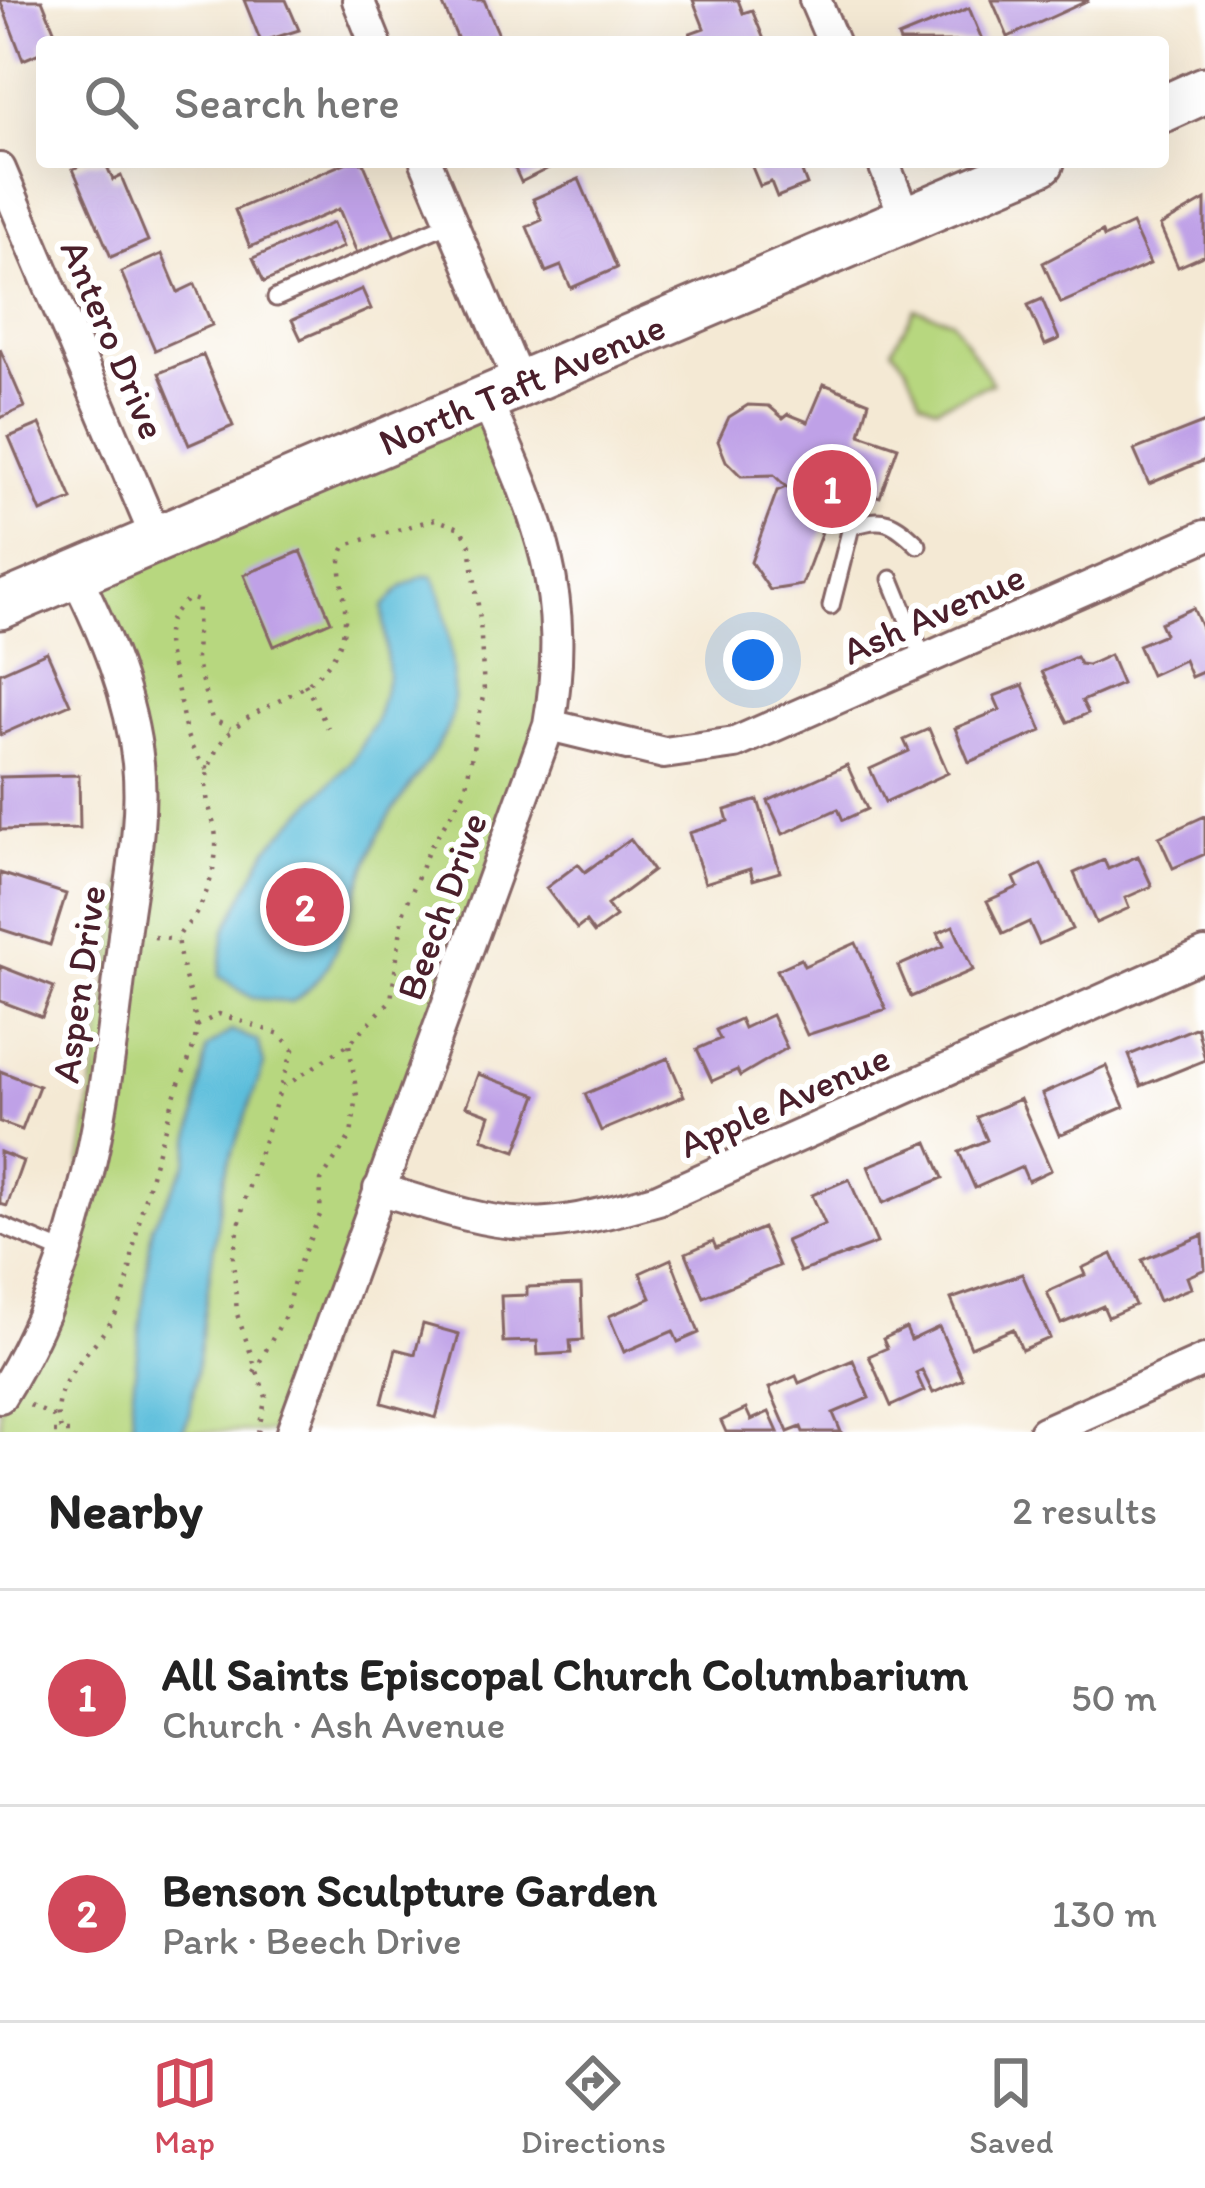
<!DOCTYPE html>
<html lang="en">
<head>
<meta charset="utf-8">
<style>
	body { margin:0; font-family:Itim,sans-serif; background:#f2f2f2; color:#222 }
	.you { position:absolute; left:753px; top:660px; width:42px; height:42px; margin:-30px; border:9px solid #fff; border-radius:50%; background:#1a73e8; box-shadow:0 0 0 18px #1a73e833 }
	.badge { display:grid; place-items:center; width:78px; height:78px; border-radius:50%; background:#d1495b; color:#fff; font-size:39px; font-weight:700 }
	.pin { position:absolute; translate:-50% -50%; border:6px solid #fff; box-shadow:0 3px 12px #0006 }
	.list { margin:0; padding:0; list-style:none }
	h2 { display:flex; justify-content:space-between; align-items:center; height:156px; margin:0; padding:0 48px; font-size:51px }
	h2 small { font-size:39px; font-weight:400; color:#767676 }
	.list li { display:grid; grid-template-columns:78px 1fr auto; gap:36px; align-items:center; box-sizing:border-box; height:216px; padding:0 48px; border-top:3px solid #e0e0e0 }
	.list b { display:block; font-size:45px; white-space:nowrap }
	.list p { margin:0; font-size:39px; white-space:nowrap; color:#767676 }
	.list em { font-size:39px; font-style:normal; color:#767676 }
	.icon { flex:none; width:66px; height:66px; fill:none; stroke:currentColor; stroke-width:2; stroke-linecap:round; stroke-linejoin:round }
	.map { position:relative; flex:none; width:1205px; height:1432px; overflow:hidden }
	.search { position:absolute; background:#fff; box-shadow:0 12px 48px #0002; left:36px; right:36px; top:36px; height:132px; display:flex; align-items:center; gap:30px; box-sizing:border-box; padding:0 42px; border-radius:12px; color:#767676; font-size:45px }
	.sheet { height:588px; background:#fff }
	nav { display:flex; justify-content:space-around; align-items:center; box-sizing:border-box; height:168px; border-top:3px solid #e0e0e0; background:#fff; font-size:33px; color:#767676 }
	nav a { display:grid; justify-items:center; gap:6px }
	nav .on { color:#d1495b }
	.map>svg:first-child { display:block }
	.green { fill:#b7d77f; stroke:#807b55; stroke-width:3 }
	.water { fill:#5cbedb; stroke:#536e83; stroke-width:3 }
	.building { fill:#bfa1e7 }
	.lines { fill:none; stroke-linecap:round; stroke-linejoin:round }
	.lane-casing { stroke:#866666; stroke-width:21 }
	.street-casing { stroke:#866666; stroke-width:36 }
	.secondary-casing { stroke:#866666; stroke-width:51 }
	.path { stroke:#866666; stroke-width:4.5; stroke-dasharray:3 9; stroke-linecap:butt }
	.lane { stroke:#fff; stroke-width:15 }
	.street { stroke:#fff; stroke-width:30 }
	.secondary { stroke:#fff; stroke-width:45 }
	.labels { text-anchor:middle; stroke-width:12; stroke-linejoin:round; paint-order:stroke }
	.street-label { font-size:39px; fill:#4a1f2b; stroke:#fff }
</style>
</head>
<body>
<div class="map">
<svg width="1205" height="1432" viewBox="0 0 1205 1432">
	<rect width="100%" height="100%" fill="#fff"/>
	<filter id="ink" filterUnits="userSpaceOnUse"><feTurbulence type="fractalNoise" baseFrequency=".00833" numOctaves="2"/><feDisplacementMap in="SourceGraphic" scale="24" xChannelSelector="R" yChannelSelector="G"/><feConvolveMatrix kernelMatrix="1 2 1 2 8 2 1 2 1" color-interpolation-filters="sRGB"/></filter>
	<filter id="wash" filterUnits="userSpaceOnUse"><feTurbulence type="fractalNoise" baseFrequency=".004" numOctaves="4" result="noise"/><feDisplacementMap in="SourceGraphic" scale="48" xChannelSelector="R" yChannelSelector="G"/><feGaussianBlur stdDeviation="2.7" result="paint"/><feColorMatrix in="noise" values="0 0 0 0 0 0 0 0 0 0 0 0 0 0 0 0 0 1.4 0 .05"/><feComposite in="paint" operator="in"/></filter>
	<g filter="url(#wash)">
		<rect width="100%" height="100%" fill="#f4e9d4"/>
		<!-- green -->
		<path class="green" d="M915,309L952,320L992,383L936,407L921,400L907,367L892,349Z
			M486,400L537,516L557,674L292,1432H0V1397L68,1254L139,769L75,574Z"/>
		<!-- water -->
		<path class="water" d="M423,576H432C447,592 459,698 450,721C437,756 399,796 381,831C353,884 346,969 292,1002L252,998L219,976L225,931L267,849L352,761L376,720L388,675L383,607L402,587Z
			M231,1031L258,1041L264,1065L224,1175L190,1415L182,1432H133L132,1398L152,1226L187,1163L207,1048Z"/>
		<g id="blocks">
			<!-- building -->
			<path class="building" d="M0,0H42L59,42H42V52L23,60Z
				M244,0H286L299,30L261,42Z
				M441,0H484L502,42H459Z
				M693,0H738L743,13L752,10L765,42H694L690,33L704,28Z
				M992,0H1089L1008,37Z
				M969,8L983,42H900L898,37Z
				M88,162H105L113,180L121,176L148,241L111,257L73,169Z
				M347,162H363L395,237L357,253L339,209L250,247L235,210Z
				M512,162H561L521,182Z
				M761,162H808L811,168L802,172L807,185L777,197L771,182L760,186L752,167Z
				M579,179L617,268L571,288L561,266L546,272L527,227L542,220L533,199Z
				M1205,200V255L1178,267L1160,226Z
				M333,223L343,247L264,282L253,258Z
				M1132,224L1150,264L1061,303L1043,263L1102,232L1104,237Z
				M162,254L178,292L195,284L212,325L155,350L121,272Z
				M362,289L371,309L301,339L292,320Z
				M1042,299L1059,339L1045,345L1028,305Z
				M0,349L25,407L0,418Z
				M203,355L233,426L189,445L159,373Z
				M824,384L869,402L860,434L898,447L880,497L859,491L850,509L841,506L829,513L802,585L770,590L751,562L777,491L786,487L774,475L741,476L726,461L718,441L729,417L748,405L769,406L783,418L788,414L808,422Z
				M1205,422V460L1149,484L1134,450Z
				M40,424L72,499L41,512L9,437Z
				M301,551L331,621L274,646L244,575Z
				M1193,608L1205,635V671L1191,677L1184,660L1151,675L1138,645L1165,634L1160,623Z
				M47,652L70,704L0,735V673Z
				M1110,655L1122,684L1082,701L1088,713L1068,722L1042,672L1076,657L1080,664L1088,665Z
				M1023,685L1042,731L969,762L955,728L1000,710L994,696Z
				M929,729L948,773L885,802L870,769L909,751L904,740Z
				M847,765L867,809L843,820L838,809L783,834L768,801Z
				M79,775L80,828L0,830V777Z
				M758,800L780,872L753,880L750,869L705,883L689,833L728,821L725,810Z
				M1205,816V854L1173,868L1159,837Z
				M630,839L653,871L607,905L616,917L594,933L586,922L577,929L546,888L578,864L585,872Z
				M1138,856L1152,886L1125,898L1129,908L1096,923L1074,873L1104,860L1108,869Z
				M1041,864L1072,929L1039,944L1029,922L1003,934L987,901L1018,887L1014,878Z
				M0,873L66,894L50,945L0,929Z
				M953,926L973,970L911,997L898,966L944,946L938,933Z
				M856,943L886,1009L807,1035L777,970L801,959L804,966Z
				M0,966L54,987L42,1017L0,1001Z
				M772,1015L787,1048L740,1076L737,1070L712,1081L697,1049L720,1039L716,1030L740,1019L744,1028Z
				M1197,1027L1205,1060L1141,1086L1129,1055Z
				M668,1058L684,1096L601,1131L585,1094Z
				M1106,1066L1124,1107L1059,1135L1042,1094Z
				M0,1071L39,1086L22,1130L0,1122Z
				M478,1074L537,1095L516,1151L482,1139L490,1115L466,1106Z
				M1020,1099L1051,1170L1028,1181L1022,1167L975,1188L959,1152L987,1140L977,1117Z
				M928,1142L943,1178L883,1203L868,1166Z
				M0,1152L23,1161L7,1206L0,1204Z
				M849,1179L877,1243L800,1272L786,1241L825,1224L812,1195Z
				M763,1228L779,1266L704,1297L686,1253L713,1241L716,1248Z
				M1203,1235L1205,1269L1187,1277L1191,1288L1159,1301L1142,1260Z
				M1112,1254L1135,1305L1108,1317L1103,1306L1061,1324L1047,1292L1085,1275L1082,1268Z
				M671,1259L699,1333L678,1342L673,1331L624,1352L609,1316L651,1298L640,1273Z
				M1022,1274L1050,1338L1022,1350L1013,1329L971,1347L951,1299Z
				M581,1285L583,1340L570,1341L571,1353L538,1355L537,1341L503,1342L501,1296L527,1295V1287Z
				M423,1324L459,1334L436,1418L382,1403L396,1349L415,1354Z
				M939,1327L963,1379L933,1393L922,1370L916,1373L924,1391L891,1406L869,1356L887,1348L883,1339L906,1328L911,1340Z
				M853,1360L869,1398L833,1413L841,1432H803L801,1427L788,1432L769,1388L796,1376L799,1383Z
				M746,1409L751,1420L769,1412L778,1432H726L721,1421Z"/>
		</g>
	</g>
	<g filter="url(#ink)">
		<use href="#blocks" fill-opacity="0" stroke="#866666" stroke-width="3"/>
		<g class="lines">
			<!-- lane casing -->
			<g class="lane-casing">
				<path id="lane" d="M276,298L452,222
					M891,579L924,660
					M831,606L851,527C883,514 894,522 918,545
					M0,1225L68,1254"/>
			</g>
			<!-- street casing -->
			<g class="street-casing">
				<path id="street" d="M358,0L375,42
					M815,0L833,42
					M426,162L520,385
					M883,162L907,221
					M0,169L157,540
					M549,725L664,753L735,743L1205,536
					M379,1189C509,1229 525,1237 658,1199L1205,954
					M0,1397C87,1258 106,1095 124,935C131,879 144,820 138,763C131,696 105,634 75,574
					M292,1432L549,725C572,591 539,520 486,400
					M1044,1432L1205,1360"/>
			</g>
			<!-- secondary casing -->
			<g class="secondary-casing">
				<g id="secondary">
					<path d="M1163,109L1205,90"/>
					<path id="s1" d="M0,606L1041,162"/>
				</g>
			</g>
			<!-- path -->
			<path class="path" d="M305,684L328,728
				M208,769C181,742 185,718 176,683C168,649 155,622 190,598L198,601L196,660L212,719L230,728
				M154,937L178,940
				M197,1026L219,1014L280,1034L293,1050L244,1202L233,1256L237,1314L266,1397L258,1432
				M254,1372L285,1316L297,1269L320,1215L321,1181L351,1135L357,1096L349,1044
				M30,1405L57,1418
				M61,1429C44,1386 93,1352 112,1320C122,1304 127,1286 130,1269C139,1209 158,1152 175,1094C182,1073 198,1046 196,1024C195,1008 175,948 178,938C181,930 189,924 194,917C206,899 215,870 216,848C218,811 193,796 216,751C241,702 308,705 337,650C358,610 330,569 346,545L435,519L462,529L470,545L480,620L484,691L465,791L429,849L403,914L391,1000L349,1044L285,1086
				M54,1432H73"/>
			<!-- lane -->
			<use href="#lane" class="lane"/>
			<!-- street -->
			<use href="#street" class="street"/>
			<!-- secondary -->
			<use href="#secondary" class="secondary"/>
		</g>
	</g>
	<g class="labels">
		<!-- street labels -->
		<g class="street-label">
			<text transform="translate(114 339) rotate(67)" y="14">Antero Drive</text>
			<text dy="14" stroke="none"><textPath href="#s1" startOffset="567">North Taft Avenue</textPath></text>
			<text transform="translate(933 613) rotate(-24)" y="14">Ash Avenue</text>
			<text transform="translate(441 906) rotate(-70)" y="14">Beech Drive</text>
			<text transform="translate(78 984) rotate(-82)" y="14">Aspen Drive</text>
			<text transform="translate(784 1100) rotate(-24)" y="14">Apple Avenue</text>
		</g>
	</g>
</svg>
<div class="you"></div>
<div class="pin badge" style="left:832px;top:489px">1</div>
<div class="pin badge" style="left:305px;top:907px">2</div>
<div class="search"><svg class="icon" aria-label="search" viewBox="0 0 24 24"><circle cx="10" cy="10" r="6"/><path d="M15 15l6 6"/></svg>Search here</div>
</div>
<section class="sheet">
<h2>Nearby<small>2 results</small></h2>
<ul class="list">
<li><span class="badge">1</span><div><b>All Saints Episcopal Church Columbarium</b><p>Church · Ash Avenue</p></div><em>50 m</em></li>
<li><span class="badge">2</span><div><b>Benson Sculpture Garden</b><p>Park · Beech Drive</p></div><em>130 m</em></li>
</ul>
</section>
<nav>
<a class="on"><svg class="icon" aria-label="map" viewBox="0 0 24 24"><path d="M3 6l6-2 6 2 6-2v14l-6 2-6-2-6 2zM9 4v14M15 6v14"/></svg>Map</a>
<a><svg class="icon" aria-label="directions" viewBox="0 0 24 24"><path d="M12 3l9 9-9 9-9-9zM9 14v-3h6M13 9l2 2-2 2"/></svg>Directions</a>
<a><svg class="icon" aria-label="saved" viewBox="0 0 24 24"><path d="M7 4h10v16l-5-4-5 4z"/></svg>Saved</a>
</nav>
</body>
</html>
